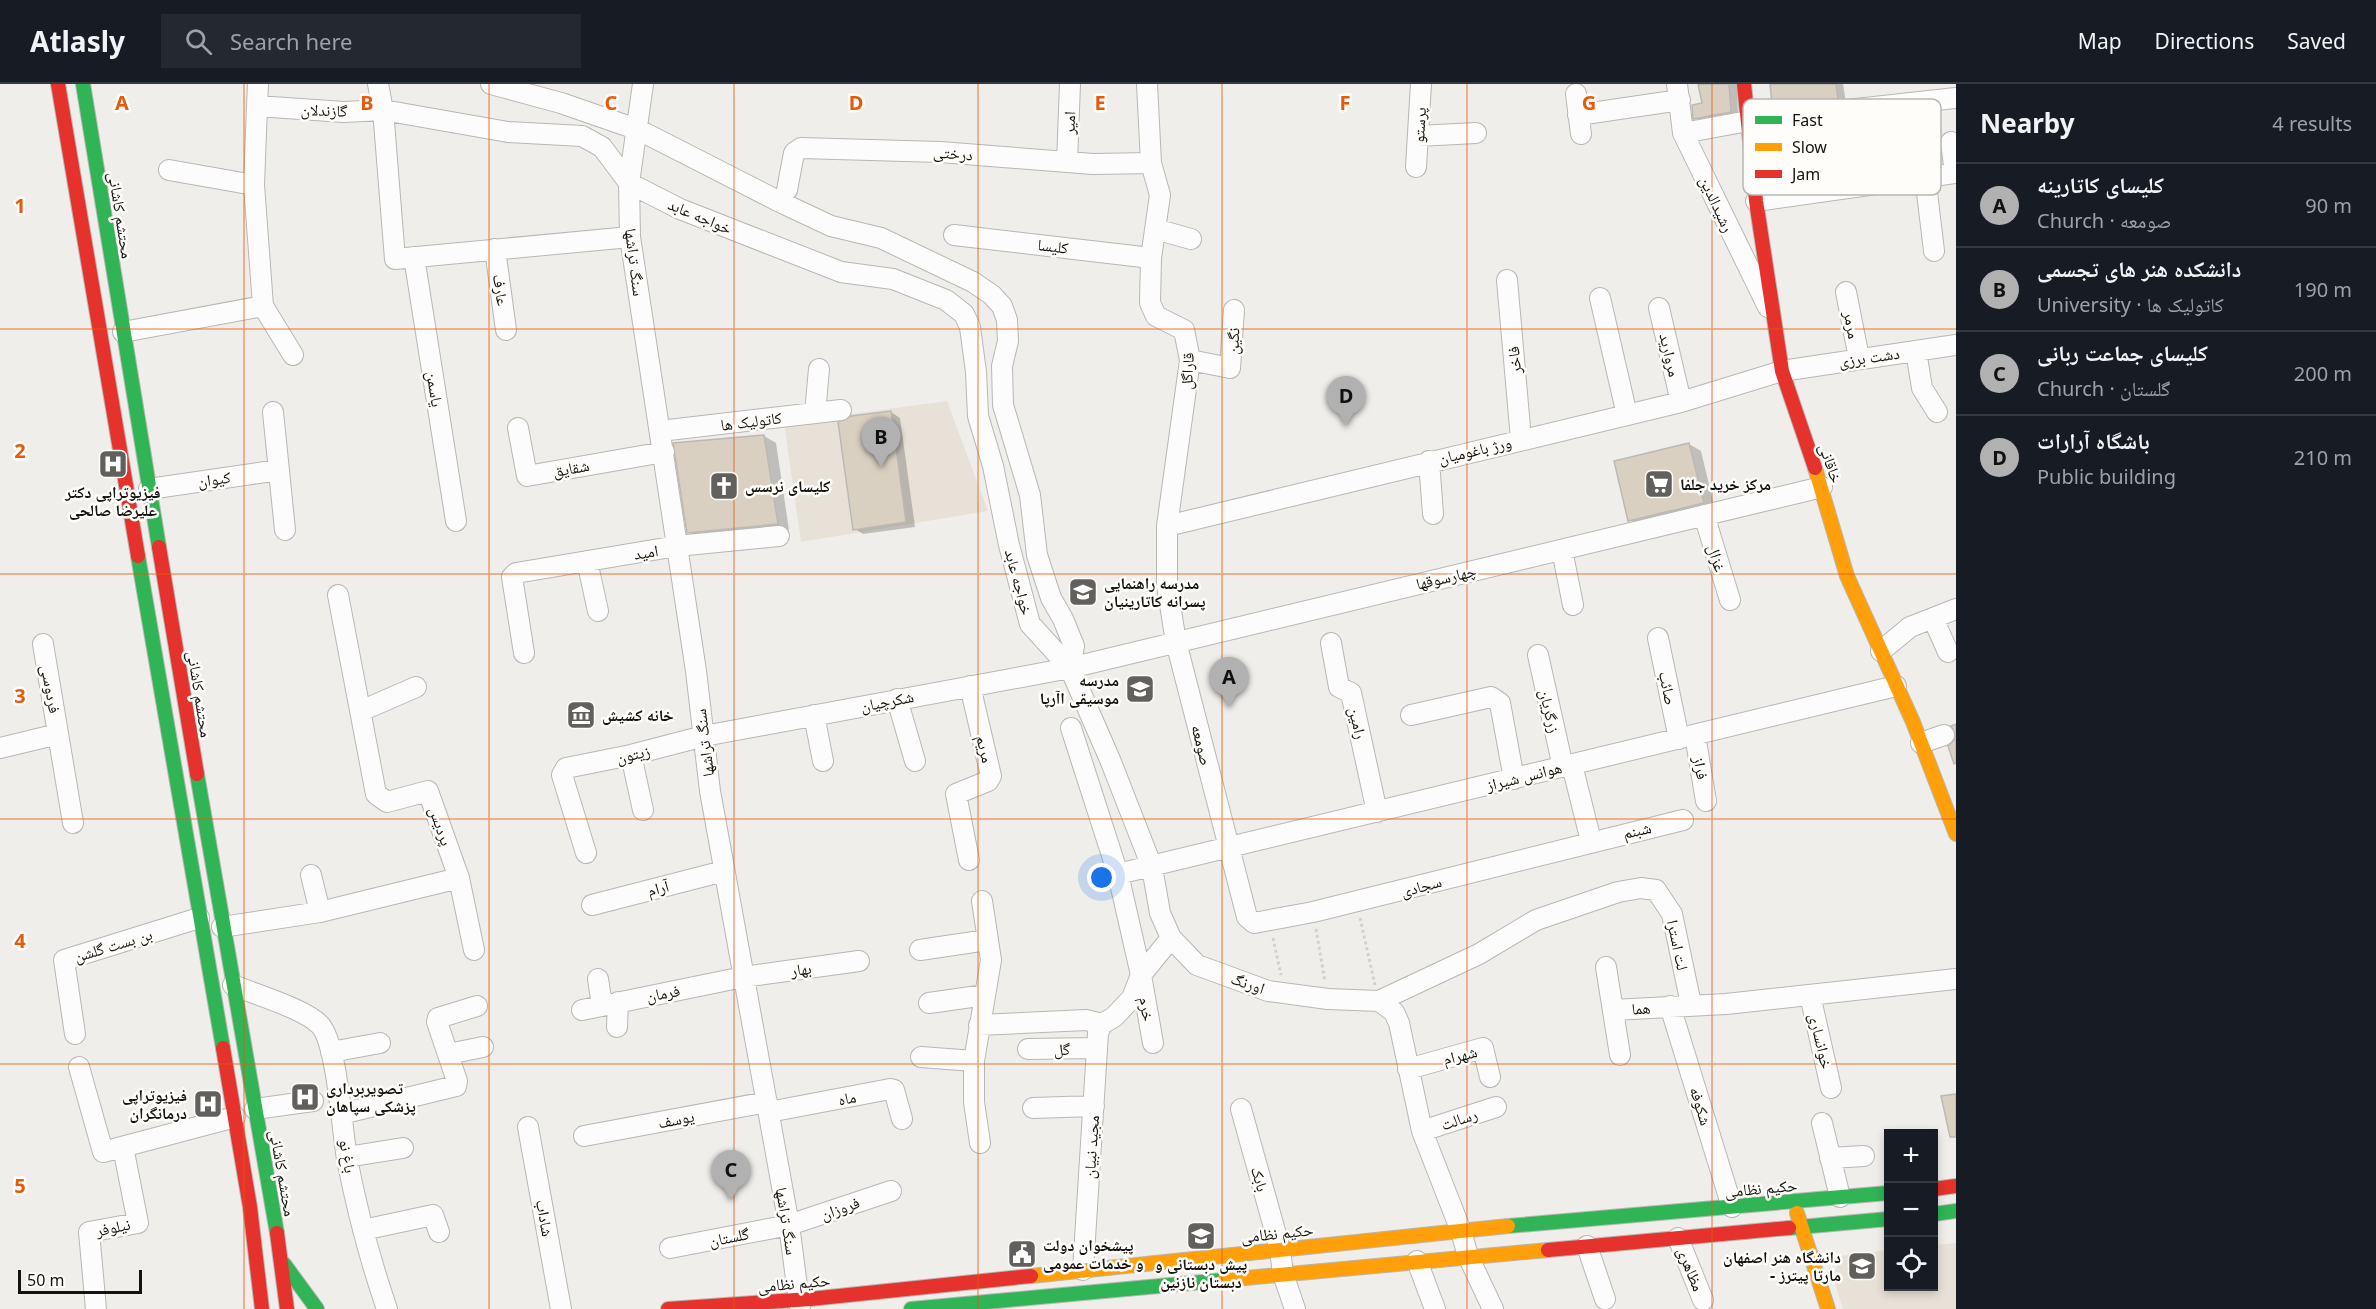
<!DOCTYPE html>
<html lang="en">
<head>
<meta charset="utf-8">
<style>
	body { margin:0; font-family:"Noto Sans","Noto Naskh Arabic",sans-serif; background:#242831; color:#f1f3f6 }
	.controls { position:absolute; right:18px; bottom:18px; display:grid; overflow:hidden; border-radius:0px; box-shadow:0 3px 9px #0003 }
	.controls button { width:54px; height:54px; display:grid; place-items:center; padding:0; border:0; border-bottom:2px solid #363941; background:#171b24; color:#f1f3f6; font:30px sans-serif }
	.scale { position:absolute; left:18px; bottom:15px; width:124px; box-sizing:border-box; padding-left:6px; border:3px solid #151310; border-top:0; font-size:16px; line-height:21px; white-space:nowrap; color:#151310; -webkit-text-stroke:4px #fffdf9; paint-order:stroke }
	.you { position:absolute; left:1102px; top:794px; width:21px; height:21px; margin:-15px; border:4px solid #fff; border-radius:50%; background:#1a73e8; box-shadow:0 0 0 9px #1a73e833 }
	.badge { display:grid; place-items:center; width:39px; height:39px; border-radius:50%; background:#b1b1b1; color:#111; font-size:20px; font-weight:700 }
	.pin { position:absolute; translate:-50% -50px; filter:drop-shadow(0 2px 3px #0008) }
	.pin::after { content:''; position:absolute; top:32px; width:21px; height:18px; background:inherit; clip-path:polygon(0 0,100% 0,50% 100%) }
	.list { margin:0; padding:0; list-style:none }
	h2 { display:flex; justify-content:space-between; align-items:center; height:78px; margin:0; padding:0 24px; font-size:26px }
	h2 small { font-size:20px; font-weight:400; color:#9ea1a6 }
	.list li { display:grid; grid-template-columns:39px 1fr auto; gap:18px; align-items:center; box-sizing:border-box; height:84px; padding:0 24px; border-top:2px solid #363941 }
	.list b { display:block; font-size:22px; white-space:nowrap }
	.list p { margin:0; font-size:20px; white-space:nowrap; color:#9ea1a6 }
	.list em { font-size:20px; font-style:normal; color:#9ea1a6 }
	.icon { flex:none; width:33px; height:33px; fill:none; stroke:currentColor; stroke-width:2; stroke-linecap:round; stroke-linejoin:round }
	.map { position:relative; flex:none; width:1956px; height:1225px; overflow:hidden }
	header { display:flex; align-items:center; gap:36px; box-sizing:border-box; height:84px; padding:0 30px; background:#171b24; border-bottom:2px solid #363941 }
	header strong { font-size:28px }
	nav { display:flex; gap:33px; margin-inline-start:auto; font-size:21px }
	.search { width:420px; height:54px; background:#242831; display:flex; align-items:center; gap:15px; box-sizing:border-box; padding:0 21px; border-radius:0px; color:#9ea1a6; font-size:22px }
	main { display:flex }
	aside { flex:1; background:#171b24 }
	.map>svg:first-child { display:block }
	.built { fill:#e8e1d8 }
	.shadow { fill:#0003 }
	.building { fill:#d9d0c1; stroke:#bbb9b6; stroke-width:1.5 }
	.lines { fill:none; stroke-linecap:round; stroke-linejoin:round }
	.street-casing { stroke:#b9b7b4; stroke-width:22 }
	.fast-casing { stroke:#b9b7b4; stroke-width:16 }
	.slow-casing { stroke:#b9b7b4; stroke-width:16 }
	.jam-casing { stroke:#b9b7b4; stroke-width:16 }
	.path { stroke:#d1d1d0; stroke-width:3; stroke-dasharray:3 3; stroke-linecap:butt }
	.street { stroke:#fdfcfc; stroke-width:20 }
	.fast { stroke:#30b455; stroke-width:14 }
	.slow { stroke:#ff9f0a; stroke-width:14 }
	.jam { stroke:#e5322d; stroke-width:14 }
	.grid { fill:none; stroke:#e8590c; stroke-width:1.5; stroke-opacity:0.55 }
	.labels { text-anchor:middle; stroke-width:5; stroke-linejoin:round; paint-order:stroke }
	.street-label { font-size:16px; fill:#151310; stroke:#fffdf9 }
	.poi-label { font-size:16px; font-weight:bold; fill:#151310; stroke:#fffdf9; text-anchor:start }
	.key { fill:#fffdf9; stroke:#b9b7b3; stroke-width:1.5 }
	.key-label { font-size:16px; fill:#151310 }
	.grid-label { font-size:20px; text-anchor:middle; font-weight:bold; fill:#e8590c; stroke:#fffdf9; stroke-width:5; stroke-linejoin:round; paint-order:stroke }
</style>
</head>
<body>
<header>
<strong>Atlasly</strong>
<div class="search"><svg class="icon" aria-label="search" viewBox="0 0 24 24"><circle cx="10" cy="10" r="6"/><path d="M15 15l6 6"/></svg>Search here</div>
<nav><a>Map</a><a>Directions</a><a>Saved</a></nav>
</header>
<main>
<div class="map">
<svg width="1956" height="1225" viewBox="0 0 1956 1225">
	<rect width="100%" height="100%" fill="#f0eeea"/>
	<!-- built -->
	<path class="built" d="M947,317L988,427L801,458L784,339Z
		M1956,1159V1225H1843L1833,1193L1840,1172L1888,1166V1202H1934V1161Z"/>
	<!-- shadow -->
	<path class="shadow" d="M1699,0H1737L1738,32L1702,38L1695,34L1704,20Z
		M1772,0H1843L1846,19L1785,26L1773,19Z
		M891,328L900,334L915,443L863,450L855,445Z
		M764,352L776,359L789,446L701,455L689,448Z
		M1689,360L1701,367L1715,426L1642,443L1630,436Z"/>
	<!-- building -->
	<path class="building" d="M1698,0H1729L1731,28L1693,35L1692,21L1702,19Z
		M1770,0H1836L1838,15L1775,22L1772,20Z
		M891,327L906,438L853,446L838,338L851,332Z
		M764,351L778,440L687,449L673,359Z
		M1689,359L1704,419L1628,437L1614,377Z
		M1956,640V679L1954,680L1948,662L1956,654L1951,642Z
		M1956,1010V1053H1950L1941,1012Z"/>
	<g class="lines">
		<!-- street casing -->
		<g class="street-casing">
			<path id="street" d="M378,0L383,26L508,48L582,52L602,63L629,99L680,125L841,188L893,195L946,216L964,230L970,243L976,288L978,332L993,382L1009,461L1030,540L1070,584L1111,678L1152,783L1160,829L1171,854L1197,881L1268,907L1328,915L1379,917L1394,928L1399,939L1422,1047L1461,1147L1468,1172L1493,1225
				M491,0L561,19L639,46L782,119L831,142L881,154L973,198L992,211L1002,222L1007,236L1008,257L1002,282L1003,321L1030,411L1037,471L1051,514L1063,535L1074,562L1070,584
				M643,0L629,99L630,153L696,587L710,707L789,1141L800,1225
				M1147,0L1151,79L1160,111L1151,174L1150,219L1156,232L1184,246L1190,276L1167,442V502L1176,558L1247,833L1254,839L1313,828L1683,736
				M1677,0L1683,49L1768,223
				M1576,10L1581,50
				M257,22L258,0
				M1578,31L1680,16
				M1683,49L1748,37L1956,14
				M1418,52L1476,49
				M1067,78L1070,0
				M1416,83L1421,0
				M169,86L254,101
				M1925,92L1934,167
				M787,106L794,69L801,64L940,68L1093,80L1151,79
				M1756,117L1955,89L1951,58
				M1155,145L1191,155
				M954,151L1151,174
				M495,165L506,246
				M414,173L456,437
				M1507,196L1521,355
				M1846,208L1859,274
				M1600,214L1627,331
				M263,222L293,271
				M1659,224L1681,318
				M123,248L263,222L254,101L257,22L344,28L383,26L395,175L630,153
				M1916,267L1922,304L1937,328
				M1190,276L1230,284L1234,226
				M273,328L285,446
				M815,329L819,285
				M518,344L527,392L664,368
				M660,347L841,326
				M1429,377L1433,430
				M149,405L279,386
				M1704,431L1730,516
				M1167,442L1681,318L1782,287L1956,261
				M1562,466L1573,521
				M587,477L598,527
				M338,511L376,710L387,718L428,707L459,794L474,866
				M1933,534L1948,568
				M1658,554L1679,655
				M1331,559L1339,603L1351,609L1377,728
				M43,560L73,739
				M1881,567L1910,543L1956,525
				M524,569L512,493L516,489L677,462L779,452
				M1538,571L1563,683
				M897,615L915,677
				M361,627L416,603
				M814,631L823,677
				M1411,631L1491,613L1500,619L1514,695
				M1071,644L1118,790L1141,891L1153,959
				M1695,651L1706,717
				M1921,659L1944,651
				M0,664L58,650
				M631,671L643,726
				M1572,681L1591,757
				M586,769L562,691L566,684L631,671L704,652L1070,584L1822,403
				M969,776L956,710L988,697L991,692L970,602
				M1118,790L1896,602
				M311,791L320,828
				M592,821L724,787
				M222,843L320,828L459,794
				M920,866L987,856
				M1606,883L1620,971
				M598,895L602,921
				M233,901C254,910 305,925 320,941C337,959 342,1046 347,1075C357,1126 370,1176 387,1225
				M1810,911L1831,1004
				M1379,917L1479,870L1536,836L1618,808L1641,804L1656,806L1672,830L1691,920
				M929,919L985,911
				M1670,922L1732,1123
				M582,926L743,893L859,877
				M1613,926L1726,920L1956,895
				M979,941L1086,936L1102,940
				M617,943L618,918
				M75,950L64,876L199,834
				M1028,965L1096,964
				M331,968L380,959
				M448,970L483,963
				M921,973L974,977
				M79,983L103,1068L235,1033
				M1408,985L1483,964L1490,993
				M1033,1024L1094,1022
				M255,1025L313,1017
				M1241,1025L1280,1165L1283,1190L1295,1225
				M769,1028L890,1005L894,1006L902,1035
				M341,1030L456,1002L457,997L437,938L438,934L477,922
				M1822,1039L1840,1113
				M528,1043L561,1225
				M1422,1047L1496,1023
				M584,1052L767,1018
				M980,1059L974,1018V977L991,876L982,817
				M347,1073L403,1064
				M1830,1074L1864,1072
				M363,1146L433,1131L439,1148
				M1678,1154L1703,1216
				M1587,1162L1605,1215
				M670,1164L789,1141L891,1107
				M1417,1177L1435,1225
				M1083,1186L1098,949L1102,940L1114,933L1132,914L1141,891L1171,854
				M96,1225L89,1148L138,1139L123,1063"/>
		</g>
		<!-- fast casing -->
		<g class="fast-casing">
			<path id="fast" d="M83,0L159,463
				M138,472L223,964
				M197,690L277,1149
				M1934,1130L1956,1127
				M1508,1142L1888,1109
				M1789,1144L1888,1135
				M284,1180L317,1225
				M911,1225L1224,1196"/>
		</g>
		<!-- slow casing -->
		<g class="slow-casing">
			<path id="slow" d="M1815,384L1847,492L1913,638L1956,750
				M1797,1129L1828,1225
				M1031,1192L1508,1142
				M1224,1196L1548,1166"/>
		</g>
		<!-- jam casing -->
		<g class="jam-casing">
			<path id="jam" d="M58,0L138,472
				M1744,0L1756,117L1782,287L1815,384
				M159,463L197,690
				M223,964L250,1123L262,1225
				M1934,1105L1956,1102
				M277,1149L287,1225
				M1548,1166L1789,1144
				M668,1225L810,1215L1031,1192"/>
		</g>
		<!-- path -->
		<path class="path" d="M1360,834L1375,901
			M1316,845L1325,898
			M1273,854L1281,891"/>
		<!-- street -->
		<use href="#street" class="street"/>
		<!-- fast -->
		<use href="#fast" class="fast"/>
		<!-- slow -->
		<use href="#slow" class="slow"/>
		<!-- jam -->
		<use href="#jam" class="jam"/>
	</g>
	<!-- grid -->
	<path class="grid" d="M244,0V1225M489,0V1225M734,0V1225M978,0V1225M1222,0V1225M1467,0V1225M1712,0V1225M0,245H1956M0,490H1956M0,735H1956M0,980H1956"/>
	<!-- icons -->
	<defs>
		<g id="hospital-square" transform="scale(1.5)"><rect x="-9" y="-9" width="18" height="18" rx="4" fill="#62605c" stroke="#fffdf9"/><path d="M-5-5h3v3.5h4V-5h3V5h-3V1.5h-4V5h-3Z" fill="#fff"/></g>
		<g id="supermarket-square" transform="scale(1.5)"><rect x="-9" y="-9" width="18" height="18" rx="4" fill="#62605c" stroke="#fffdf9"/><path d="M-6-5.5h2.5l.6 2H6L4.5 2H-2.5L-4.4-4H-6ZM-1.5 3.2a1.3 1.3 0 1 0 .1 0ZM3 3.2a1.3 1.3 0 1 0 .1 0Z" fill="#fff"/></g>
		<g id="church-square" transform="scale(1.5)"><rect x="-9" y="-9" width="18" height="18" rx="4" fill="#62605c" stroke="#fffdf9"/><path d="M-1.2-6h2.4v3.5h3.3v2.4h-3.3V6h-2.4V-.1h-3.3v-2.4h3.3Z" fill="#fff"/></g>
		<g id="school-square" transform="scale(1.5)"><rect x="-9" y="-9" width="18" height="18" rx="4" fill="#62605c" stroke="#fffdf9"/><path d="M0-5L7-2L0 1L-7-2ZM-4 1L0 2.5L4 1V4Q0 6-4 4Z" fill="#fff"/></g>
		<g id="museum-square" transform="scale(1.5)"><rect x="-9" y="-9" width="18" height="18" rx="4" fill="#62605c" stroke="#fffdf9"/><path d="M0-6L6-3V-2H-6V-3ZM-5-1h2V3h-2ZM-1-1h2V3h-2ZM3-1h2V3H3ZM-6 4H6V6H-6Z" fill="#fff"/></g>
		<g id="civic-square" transform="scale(1.5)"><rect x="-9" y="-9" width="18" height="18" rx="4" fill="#62605c" stroke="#fffdf9"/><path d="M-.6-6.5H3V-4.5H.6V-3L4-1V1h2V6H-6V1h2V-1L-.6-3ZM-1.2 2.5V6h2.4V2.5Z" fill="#fff"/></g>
		<g id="university-square" transform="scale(1.5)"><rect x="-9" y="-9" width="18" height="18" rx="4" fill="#62605c" stroke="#fffdf9"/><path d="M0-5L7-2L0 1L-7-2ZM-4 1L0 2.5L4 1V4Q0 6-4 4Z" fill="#fff"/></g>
	</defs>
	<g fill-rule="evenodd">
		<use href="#hospital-square" x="113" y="380"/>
		<use href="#supermarket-square" x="1659" y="400"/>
		<use href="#church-square" x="724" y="402"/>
		<use href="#school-square" x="1083" y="508"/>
		<use href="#school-square" x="1140" y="605"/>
		<use href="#museum-square" x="581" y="631"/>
		<use href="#hospital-square" x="305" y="1013"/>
		<use href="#hospital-square" x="208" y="1020"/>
		<use href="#school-square" x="1201" y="1152"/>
		<use href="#civic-square" x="1022" y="1170"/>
		<use href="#university-square" x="1862" y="1182"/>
	</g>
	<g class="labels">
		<!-- street labels -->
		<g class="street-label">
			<text transform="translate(324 26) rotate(2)" y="6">گازندلان</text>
			<text transform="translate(1069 39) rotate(-88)" y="6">امیر</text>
			<text transform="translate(1419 41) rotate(-87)" y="6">پرستو</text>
			<text transform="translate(953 69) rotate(4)" y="6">درختی</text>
			<text transform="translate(1717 120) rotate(65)" y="6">رشیدالدین</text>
			<text transform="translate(121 131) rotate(81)" y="6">محتشم کاشانی</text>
			<text transform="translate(700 132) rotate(23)" y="6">خواجه عابد</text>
			<text transform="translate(1053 162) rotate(7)" y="6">کلیسا</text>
			<text transform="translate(635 178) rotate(83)" y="6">سنگ تراشها</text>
			<text transform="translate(501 206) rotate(82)" y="6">عارف</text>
			<text transform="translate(1852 241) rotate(80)" y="6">مرمر</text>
			<text transform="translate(1233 257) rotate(-88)" y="6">نگین</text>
			<text transform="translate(1670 271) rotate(77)" y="6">مروارید</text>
			<text transform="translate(1869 273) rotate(-8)" y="6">دشت برزی</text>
			<text transform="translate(1514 276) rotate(-95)" y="6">فاخر</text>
			<text transform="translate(1187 287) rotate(-87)" y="6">قاراگل</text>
			<text transform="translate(435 305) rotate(81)" y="6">یاسمن</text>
			<text transform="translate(751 337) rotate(-7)" y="6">کاتولیک ها</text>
			<text transform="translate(1475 366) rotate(-13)" y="6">ورژ باغومیان</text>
			<text transform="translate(1831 379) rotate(71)" y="6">خاقانی</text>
			<text transform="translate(571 384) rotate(-10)" y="6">شقایق</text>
			<text transform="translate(214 395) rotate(-8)" y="6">کیوان</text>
			<text transform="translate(646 468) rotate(-9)" y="6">امید</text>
			<text transform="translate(1717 474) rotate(73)" y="6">غزال</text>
			<text transform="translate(1446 493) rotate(-13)" y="6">چهارسوقها</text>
			<text transform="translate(1019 498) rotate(75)" y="6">خواجه عابد</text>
			<text transform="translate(1668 604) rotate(79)" y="6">صائب</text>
			<text transform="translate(51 605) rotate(80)" y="6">فردوسی</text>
			<text transform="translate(200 610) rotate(81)" y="6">محتشم کاشانی</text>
			<text transform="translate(887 617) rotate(-11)" y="6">شکرچیان</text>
			<text transform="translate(1550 627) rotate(77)" y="6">زرگریان</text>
			<text transform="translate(1358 639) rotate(77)" y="6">رامین</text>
			<text transform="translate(704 659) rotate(-97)" y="6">سنگ تراشها</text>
			<text transform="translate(1202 661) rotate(76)" y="6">صومعه</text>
			<text transform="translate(985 665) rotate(77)" y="6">مریم</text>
			<text transform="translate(633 670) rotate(-13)" y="6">زیتون</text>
			<text transform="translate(1701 684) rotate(80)" y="6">فراز</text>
			<text transform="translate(1524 692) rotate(-14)" y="6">هوانس شیراز</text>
			<text transform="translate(441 742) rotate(71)" y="6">پردیس</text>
			<text transform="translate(1637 746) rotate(-13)" y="6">شبنم</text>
			<text transform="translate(1421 802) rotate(-15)" y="6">سجادی</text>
			<text transform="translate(658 804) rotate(-15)" y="6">آرام</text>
			<text transform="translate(113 861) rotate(-17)" y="6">بن بست گلشن</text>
			<text transform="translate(1678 861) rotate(78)" y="6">لت استرا</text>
			<text transform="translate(801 885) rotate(-8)" y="6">بهار</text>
			<text transform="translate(1248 899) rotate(19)" y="6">اورنگ</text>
			<text transform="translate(663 909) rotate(-11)" y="6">فرمان</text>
			<text transform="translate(1641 924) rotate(-4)" y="6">هما</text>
			<text transform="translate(1147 925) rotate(80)" y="6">خرم</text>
			<text transform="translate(1821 957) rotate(77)" y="6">خوانساری</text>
			<text transform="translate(1062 965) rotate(-1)" y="6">گل</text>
			<text transform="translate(1460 971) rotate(-14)" y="6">شهرام</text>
			<text transform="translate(847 1014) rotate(-10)" y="6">ماه</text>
			<text transform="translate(1701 1022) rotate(73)" y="6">شکوفه</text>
			<text transform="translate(676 1035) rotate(-11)" y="6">یوسف</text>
			<text transform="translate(1459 1035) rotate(-18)" y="6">رسالت</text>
			<text transform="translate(1091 1063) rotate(-86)" y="6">مجید نبیان</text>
			<text transform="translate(348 1072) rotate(80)" y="6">باغ نو</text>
			<text transform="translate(283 1089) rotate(80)" y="6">محتشم کاشانی</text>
			<text transform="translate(1260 1095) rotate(74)" y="6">بابک</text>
			<text transform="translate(1761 1104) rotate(-5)" y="6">حکیم نظامی</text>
			<text transform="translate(840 1124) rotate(-19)" y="6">فروزان</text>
			<text transform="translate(545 1134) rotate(80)" y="6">شاداب</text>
			<text transform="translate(787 1137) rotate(81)" y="6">سنگ تراشها</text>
			<text transform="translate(113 1143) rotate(-12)" y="6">نیلوفر</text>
			<text transform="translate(1277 1149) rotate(-6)" y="6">حکیم نظامی</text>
			<text transform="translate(729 1153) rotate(-11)" y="6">گلستان</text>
			<text transform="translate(1691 1185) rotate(68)" y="6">مظاهری</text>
			<text transform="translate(794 1199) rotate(-5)" y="6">حکیم نظامی</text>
		</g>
		<!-- poi labels -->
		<g class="poi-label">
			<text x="1680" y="406">مرکز خرید جلفا</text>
			<text x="745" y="408">کلیسای نرسس</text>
			<text x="113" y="414" text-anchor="middle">فیزیوتراپی دکتر<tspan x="113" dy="18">علیرضا صالحی</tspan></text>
			<text x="1104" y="505">مدرسه راهنمایی<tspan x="1104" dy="18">پسرانه کاتارینیان</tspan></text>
			<text x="1119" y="602" text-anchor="end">مدرسه<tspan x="1119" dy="18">موسیقی اآرپا</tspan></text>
			<text x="602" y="637">خانه کشیش</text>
			<text x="326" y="1010">تصویربرداری<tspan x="326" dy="18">پزشکی سپاهان</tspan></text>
			<text x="187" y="1017" text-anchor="end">فیزیوتراپی<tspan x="187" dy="18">درمانگران</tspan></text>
			<text x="1043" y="1167">پیشخوان دولت<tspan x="1043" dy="18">و خدمات عمومی</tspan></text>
			<text x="1841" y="1179" text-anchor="end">دانشگاه هنر اصفهان<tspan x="1841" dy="18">- مارتا پیترز</tspan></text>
			<text x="1201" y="1186" text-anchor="middle">پیش دبستانی و<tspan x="1201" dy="18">دبستان نازنین</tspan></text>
		</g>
	</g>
	<!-- legend -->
	<rect x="1743" y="15" width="198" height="96" rx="9" class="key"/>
	<rect x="1755" y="32" width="27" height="8" fill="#30b455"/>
	<rect x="1755" y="59" width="27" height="8" fill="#ff9f0a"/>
	<rect x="1755" y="86" width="27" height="8" fill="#e5322d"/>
	<g class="key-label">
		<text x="1792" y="42">Fast</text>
		<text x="1792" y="69">Slow</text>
		<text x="1792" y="96">Jam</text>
	</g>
	<g class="grid-label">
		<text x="122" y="26">A</text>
		<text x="367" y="26">B</text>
		<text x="611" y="26">C</text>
		<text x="856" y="26">D</text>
		<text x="1100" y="26">E</text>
		<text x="1345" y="26">F</text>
		<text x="1589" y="26">G</text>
		<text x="20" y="129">1</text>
		<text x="20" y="374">2</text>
		<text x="20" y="619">3</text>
		<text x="20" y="864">4</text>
		<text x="20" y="1109">5</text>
	</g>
</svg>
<div class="controls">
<button>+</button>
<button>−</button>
<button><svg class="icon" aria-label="locate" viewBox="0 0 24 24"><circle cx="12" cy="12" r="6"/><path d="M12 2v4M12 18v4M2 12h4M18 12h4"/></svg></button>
</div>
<div class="scale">50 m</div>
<div class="you"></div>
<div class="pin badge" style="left:1229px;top:623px">A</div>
<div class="pin badge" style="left:881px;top:383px">B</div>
<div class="pin badge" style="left:731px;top:1116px">C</div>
<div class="pin badge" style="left:1346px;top:342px">D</div>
</div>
<aside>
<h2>Nearby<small>4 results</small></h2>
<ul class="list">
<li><span class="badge">A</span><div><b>کلیسای کاتارینه</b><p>Church · صومعه</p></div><em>90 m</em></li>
<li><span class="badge">B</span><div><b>دانشکده هنر های تجسمی</b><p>University · کاتولیک ها</p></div><em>190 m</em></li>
<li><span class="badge">C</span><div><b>کلیسای جماعت ربانی</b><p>Church · گلستان</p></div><em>200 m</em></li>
<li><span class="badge">D</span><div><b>باشگاه آرارات</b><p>Public building</p></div><em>210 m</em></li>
</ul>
</aside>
</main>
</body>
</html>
